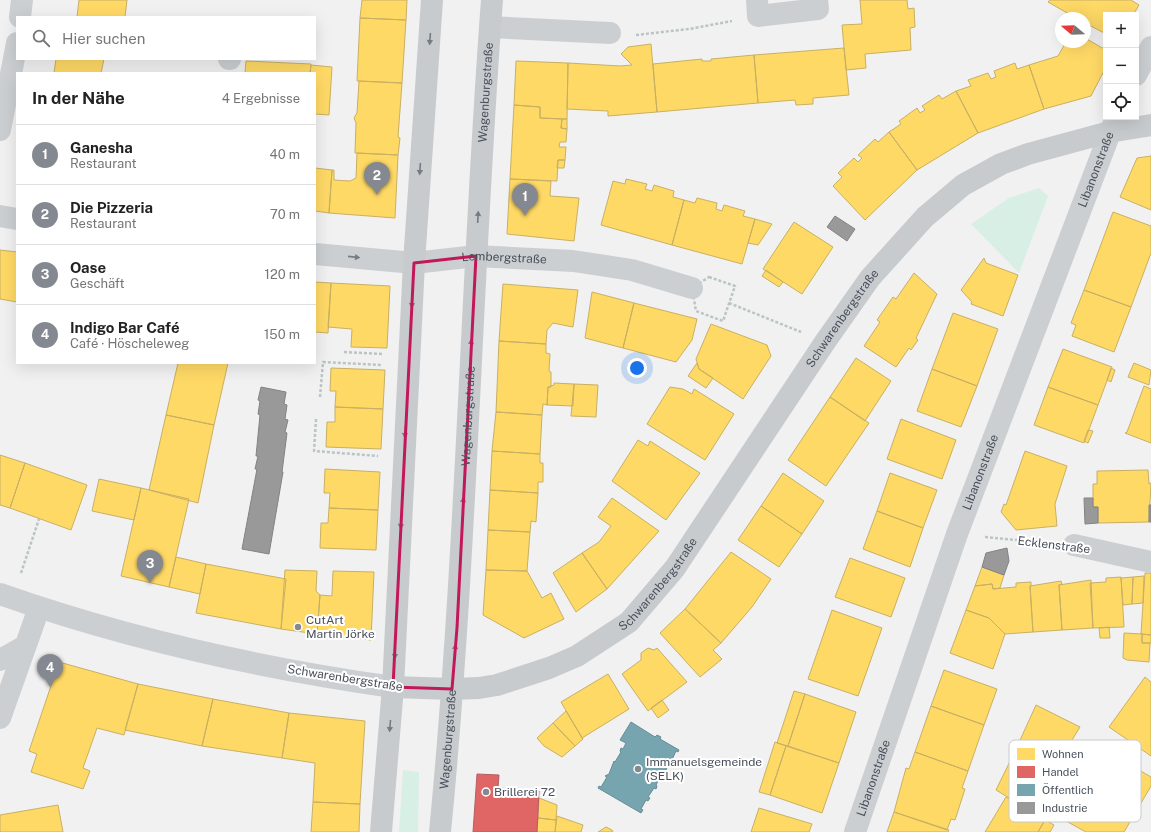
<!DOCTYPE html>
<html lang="de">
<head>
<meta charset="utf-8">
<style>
	body { margin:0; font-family:"Public Sans",sans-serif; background:#f2f2f2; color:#222 }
	.controls { position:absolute; right:12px; top:12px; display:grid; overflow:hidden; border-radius:0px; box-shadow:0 4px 16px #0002 }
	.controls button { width:36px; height:36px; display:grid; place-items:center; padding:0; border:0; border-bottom:1px solid #e0e0e0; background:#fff; color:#222; font:20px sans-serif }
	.compass { position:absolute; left:1055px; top:12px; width:36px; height:36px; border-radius:50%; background:#fff; box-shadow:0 4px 16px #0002; rotate:289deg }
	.you { position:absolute; left:637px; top:368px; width:14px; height:14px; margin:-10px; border:3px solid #fff; border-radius:50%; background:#1a73e8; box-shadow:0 0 0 6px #1a73e833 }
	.badge { display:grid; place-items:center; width:26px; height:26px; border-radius:50%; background:#848890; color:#fff; font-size:13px; font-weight:700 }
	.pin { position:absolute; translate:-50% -33px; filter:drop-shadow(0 1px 2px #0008) }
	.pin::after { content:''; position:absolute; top:21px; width:14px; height:12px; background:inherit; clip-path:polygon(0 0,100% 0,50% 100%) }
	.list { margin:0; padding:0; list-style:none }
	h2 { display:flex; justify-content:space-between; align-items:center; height:52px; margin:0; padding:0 16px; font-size:17px }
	h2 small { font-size:13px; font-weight:400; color:#767676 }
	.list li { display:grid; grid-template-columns:26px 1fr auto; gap:12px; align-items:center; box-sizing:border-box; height:60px; padding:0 16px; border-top:1px solid #e0e0e0 }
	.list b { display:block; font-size:15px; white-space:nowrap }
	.list p { margin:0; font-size:13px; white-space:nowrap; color:#767676 }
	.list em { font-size:13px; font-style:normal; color:#767676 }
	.icon { flex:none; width:22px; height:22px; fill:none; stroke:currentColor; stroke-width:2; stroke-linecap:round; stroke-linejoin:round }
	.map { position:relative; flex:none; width:1151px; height:832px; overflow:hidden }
	.search { position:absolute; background:#fff; box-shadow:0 4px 16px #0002; left:16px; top:16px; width:300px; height:44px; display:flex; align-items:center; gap:10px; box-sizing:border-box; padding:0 14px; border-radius:0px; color:#767676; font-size:15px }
	.panel { position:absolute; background:#fff; box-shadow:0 4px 16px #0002; left:16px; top:72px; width:300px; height:292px; border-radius:0px }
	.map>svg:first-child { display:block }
	.green { fill:#d7efe4 }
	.homes { fill:#ffd966; stroke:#c8b063 }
	.shops { fill:#e06666; stroke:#b35f63 }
	.public { fill:#76a5af; stroke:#688c96 }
	.industry { fill:#999; stroke:#818387 }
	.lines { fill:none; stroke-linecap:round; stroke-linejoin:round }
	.path { stroke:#bac5c3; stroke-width:2.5; stroke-dasharray:3 2; stroke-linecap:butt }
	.minor { stroke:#cccfd2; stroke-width:22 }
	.major { stroke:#c8cbce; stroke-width:22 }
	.oneway { fill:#757b84 }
	.oneway2 { fill:#777c85 }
	.marked { fill:none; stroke:#c2185b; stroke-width:3; stroke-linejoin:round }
	.poi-dot { fill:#848890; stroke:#fff; stroke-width:1.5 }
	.labels { text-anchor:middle; stroke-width:4; stroke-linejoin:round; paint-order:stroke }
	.street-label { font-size:12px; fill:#49505c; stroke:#fff }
	.poi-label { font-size:12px; fill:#49505c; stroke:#fff; text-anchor:start }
	.key { fill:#fff; stroke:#c8cace; stroke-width:1 }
	.key-label { font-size:11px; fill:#49505c }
</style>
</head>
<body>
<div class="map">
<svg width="1151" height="832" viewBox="0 0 1151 832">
	<rect width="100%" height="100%" fill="#f1f1f1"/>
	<!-- green -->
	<path class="green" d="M1039,188L1048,196L1019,273L971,224L1009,198Z
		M403,770L419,772L418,832H399Z"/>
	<!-- homes -->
	<path class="homes" d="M79,0H127L125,17H77Z
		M362,0H407L406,20L360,18Z
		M860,0H907L908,9L914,8L915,27L910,28L911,50L865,54L866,68L846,70L842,25L862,24Z
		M1050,0H1131L1139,5L1133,15H1106V34L1085,23V18H1076L1048,2Z
		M360,18L406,20L402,83L357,81Z
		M1085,38L1106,50V67L1091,96L1044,109L1029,65L1058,56L1066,42H1085Z
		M651,44L657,112L608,116V111L567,109L568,63L620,66L632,65L621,54L628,47Z
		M844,48L849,95L813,98V104L796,105L795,100L758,103L754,55Z
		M754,55L758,103L657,112L653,64L702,59V61H711V59Z
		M56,59H104L101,73H54Z
		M246,61L311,64L310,73H245Z
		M516,61L568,63L567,119L540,118V107L514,105Z
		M1015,63L1017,69L1029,65L1044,109L978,133L956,91L971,86L968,80L988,73L991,79L996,77L994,71Z
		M311,65L332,67L329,115L315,114V73H310Z
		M359,81L402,83L398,137L400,138L398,155L355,153L356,123L354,118L357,113Z
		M956,91L978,133L917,170L889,132L901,124L899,121L917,108L920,113L925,110L922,106L939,95L942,99Z
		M514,105L540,107V118L562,119L561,128L567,129L566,142H560L559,147H566L565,160H558L557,181L510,179Z
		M562,119H567V129L561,128Z
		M889,132L917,170L865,220L833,186L842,177L838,173L854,158L858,162L862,158L858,155L875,139L878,142Z
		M357,153L398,155L395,218L329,213L332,170H334V180L350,181L356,178Z
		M1151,156V210L1120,197L1137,158Z
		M558,160H565L564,168H557Z
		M315,168L332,170L329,213L315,211Z
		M510,179L551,181L550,196L579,198L574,241L507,234Z
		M626,179L647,184L645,189L652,191L654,185L674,191L673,197L684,200L672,245L601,225L613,181L625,184Z
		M697,198L717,203L716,209L722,211L724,205L745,211L743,216L755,219L742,264L672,245L684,200L695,203Z
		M1113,212L1151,226V253L1131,307L1084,290Z
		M755,219L772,224L758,245L748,243Z
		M794,222L833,247L802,294L763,269Z
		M0,250L17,252V302L0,299Z
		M984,258L986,263L1018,275L1003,316L971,304L972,302L961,290Z
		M766,270L783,282L779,287L762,276Z
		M914,273L937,294L916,338L918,340L911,350L909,348L896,367L864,346L880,322L877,320L893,297L896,299Z
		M315,282L331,283L328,333L315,332Z
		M331,283L390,286L387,348L351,347L352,329L328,327Z
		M503,284L578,290L573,327L553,323L547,330L546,344L499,341Z
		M1084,290L1131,307L1114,352L1072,336L1076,325L1071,323Z
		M592,292L634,303L623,348L585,338Z
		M634,303L697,319L692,340L676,362L623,348Z
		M953,313L998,329L977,386L932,369Z
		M711,324L767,345L771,356L743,399L699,369L696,359Z
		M499,341L546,344V353L550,354L549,371L551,372V387H548L547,405L543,404L542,415L496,412Z
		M1063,349L1112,367L1098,405L1048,387Z
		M856,358L891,381L865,421L830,397Z
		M178,363H228L214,425L166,415Z
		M697,363L699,369L713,378L706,388L688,376Z
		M1134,363L1151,370L1149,385L1128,377Z
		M331,368L385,370L383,409L335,407L336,391H330Z
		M1111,368L1115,370L1111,382L1107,380Z
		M932,369L977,386L961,427L917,411Z
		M554,383L574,384L573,406L547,405L548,387L554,385Z
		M574,384L598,385L596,417L571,416Z
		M1144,386L1151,389V443L1125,433L1127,432Z
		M670,387L683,389L692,394L694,389L734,414L705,460L647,424Z
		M1048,387L1098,405L1084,443L1034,425Z
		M830,397L869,423L826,486L788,460Z
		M335,407L383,409L381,449L326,447L327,422H335Z
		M496,412L542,415L540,454L492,451Z
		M166,415L214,425L198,503L149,490Z
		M901,419L956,440L942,479L887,459Z
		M1088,430L1093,431L1088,443L1084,441Z
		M638,440L648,446L650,441L700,473L666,520L612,481Z
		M492,451L540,454V463H543V482H538V493L490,490Z
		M1025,451L1067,466L1055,504L1057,526L1016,530L1001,512L1004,504L1006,505Z
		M0,455L25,463L10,508L0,505Z
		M25,463L87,485L71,530L10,508Z
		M325,469L380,472L378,510L329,508L330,493H324Z
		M1148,470L1149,484L1151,483L1149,522L1098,523V507H1093V484H1097V471Z
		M783,473L824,501L802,534L761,506Z
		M890,473L937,490L923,528L877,511Z
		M99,479L141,488L134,520L92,511Z
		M141,488L189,499L169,587L121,576Z
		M490,490L538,493L536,522L531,521L530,532L488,530Z
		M612,498L659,531L607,589L582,553L599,542L611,526L598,517Z
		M761,506L802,534L779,567L738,540Z
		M329,508L378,510L376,550L320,548L321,523H328Z
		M877,511L923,528L910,567L863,549Z
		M488,530L530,532L527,571L486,570Z
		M731,552L771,579L752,607L721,643L685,609Z
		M582,553L607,589L576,612L553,573Z
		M176,557L206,564L200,594L169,587Z
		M850,558L905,578L891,617L835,597Z
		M206,564L286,579L281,629L196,613Z
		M982,567L1004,575L1000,588L993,589L992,584L975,586Z
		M285,570L317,571L316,591L320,595L317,634L281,629Z
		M486,570L527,571L542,598L551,593L564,619L524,638L483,615Z
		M333,571L374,572L371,640L317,634L320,595L332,596Z
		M1145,573H1151V635L1141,634Z
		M1144,576L1143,603L1132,604L1133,577Z
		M1121,577L1124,627L1093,628L1090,583L1106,582V578Z
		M1133,577L1132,604L1123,605L1121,578Z
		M1091,580L1093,628L1062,630L1059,585Z
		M1061,581L1062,584L1059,585L1062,630L1033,632L1030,586Z
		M1031,582V586H1030L1033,632L1005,634L989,618L966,610L975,586L992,584L993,589L1016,587V583Z
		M685,609L721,643L713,650L722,659L700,677L660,633Z
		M832,610L882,628L858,696L808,679Z
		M966,610L989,618L1005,634L993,669L950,653Z
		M1109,627L1110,638H1100L1099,628Z
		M1124,633L1142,634V643H1150L1149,662L1127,660L1123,658Z
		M1142,634L1151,635V643H1142Z
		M648,648L654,650L657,648L687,682L648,711L622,674L641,660V653Z
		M59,662L138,684L124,735L97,728L83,768L90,771L83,789L31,772L37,754L29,751Z
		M944,670L997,689L984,725L931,706Z
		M608,674L629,709L582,738L561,702Z
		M1145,677L1151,682V756L1109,727Z
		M138,684L213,699L202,746L125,730Z
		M794,691L805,694L788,746L777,743Z
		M805,694L856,712L839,763L788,746Z
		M213,699L289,713L282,758L202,746Z
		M662,700L669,710L658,718L651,708Z
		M1036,705L1080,727L1054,769L1016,749Z
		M931,706L984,725L968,771L915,752Z
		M566,711L583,739L575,746L553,723Z
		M289,713L365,721L360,804L313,802L315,763L282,758Z
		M553,723L575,746L562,757L544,746L537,738Z
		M775,742L786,746L770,795L759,792Z
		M786,746L839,763L822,813L770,795Z
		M1016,749L1054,769L1029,810L996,790Z
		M1107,751L1151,777V786L1134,815L1093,791L1101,779L1094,774Z
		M915,752L968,771L962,788L965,789L955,820L951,819L947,830L894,812L906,768L909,769Z
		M1093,791L1134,815L1124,832H1086L1066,821L1079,799L1086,803Z
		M1006,797L1045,820L1038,832H985Z
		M539,798L557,805L556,820L538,818Z
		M313,802L360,804L359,832H311Z
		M58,805L63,832H0V815Z
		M759,808L812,824L809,832H751Z
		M894,812L949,830L948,832H887Z
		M557,816L583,825L581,832H555Z
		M538,818L556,820L555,832H537Z
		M1045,820L1054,825L1050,832H1038Z
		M606,827L612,830L613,832H598Z"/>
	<!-- shops -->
	<path class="shops" d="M477,774L499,775L498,788L539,791L537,832H473Z"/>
	<!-- public -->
	<path class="public" d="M631,722L655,737L657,735L661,737L660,739L679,750L678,752L676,751L670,764L669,763L663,777L661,775L656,785L657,786L656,789L654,788L648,797L650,798L648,801L646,800L641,809L643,810L641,813L598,788L599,786L601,787L607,777L605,776L609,774L614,761L615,762L621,752L620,751L621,748L623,749L626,743L620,740Z"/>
	<!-- industry -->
	<path class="industry" d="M835,216L855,229L847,241L827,227Z
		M261,387L286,392L284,404L287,405L285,419L288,420L285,432L287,433L282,472H283L269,554L242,549L257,469H255L258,456H256L260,415L258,414L260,401L258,400Z
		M1084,498H1093V507H1098V523L1085,524Z
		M1149,505H1151V522H1149Z
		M1007,548L1009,561L1004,575L982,567L986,553Z"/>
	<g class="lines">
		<!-- path -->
		<path class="path" d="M636,35L689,29L732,21
			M709,277L735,286L723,321L696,311L692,288Z
			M729,303L801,332
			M344,352L383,354
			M320,397L323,362L382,365
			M316,419L314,451L378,456
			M985,537L1048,543
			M21,573L39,519"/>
		<!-- minor -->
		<g class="minor">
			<path d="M757,0L758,16L818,9L817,0"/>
			<path d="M20,17L22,0"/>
			<path d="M490,27L610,33"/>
			<path d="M229,59H230"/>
			<path d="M1136,75L1151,47"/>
			<path d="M0,130L17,43"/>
			<path d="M0,216L17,219"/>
			<path id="s1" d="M315,254L414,263L476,256L573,261L632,270L692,288"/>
			<path d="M1074,545L1151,562"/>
			<path d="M0,594C128,639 259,668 393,687"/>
			<path d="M0,660L25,646"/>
			<path d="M0,718L39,608"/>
			<path id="s2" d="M855,832L957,534L1116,117"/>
		</g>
		<!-- major -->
		<g class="major">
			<path id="s3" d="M393,687L452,689L479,688L497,685L549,668L577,656L629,622L675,568L825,342L870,278L925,217L963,185L1001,164L1028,154L1109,132L1151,125"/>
			<path d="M381,832L393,687L414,263L432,0"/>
			<path id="s4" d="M440,832C467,555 471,277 492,0"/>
		</g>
	</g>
	<!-- one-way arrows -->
	<defs><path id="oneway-solid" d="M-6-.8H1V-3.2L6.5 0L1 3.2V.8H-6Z"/></defs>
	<g class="oneway">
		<use href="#oneway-solid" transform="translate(430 39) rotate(94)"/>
		<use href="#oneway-solid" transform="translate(420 169) rotate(94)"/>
		<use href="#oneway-solid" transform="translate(478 217) rotate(-87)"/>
		<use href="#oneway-solid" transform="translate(412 302) rotate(93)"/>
		<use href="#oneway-solid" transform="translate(471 345) rotate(-87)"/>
		<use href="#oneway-solid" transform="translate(405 432) rotate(93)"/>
		<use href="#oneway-solid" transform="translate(463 503) rotate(-87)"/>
		<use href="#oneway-solid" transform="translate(401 523) rotate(93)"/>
		<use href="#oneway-solid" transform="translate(455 650) rotate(-85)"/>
		<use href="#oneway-solid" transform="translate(395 653) rotate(93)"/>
		<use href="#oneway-solid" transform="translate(390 726) rotate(95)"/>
	</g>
	<use class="oneway2" href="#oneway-solid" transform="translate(354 257) rotate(6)"/>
	<!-- marked area -->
	<path class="marked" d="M476,256L457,628L452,689L393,687L414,263Z"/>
	<!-- markers -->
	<g class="poi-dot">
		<circle cx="298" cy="627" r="4"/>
		<circle cx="638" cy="769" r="4"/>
		<circle cx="486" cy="792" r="4"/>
	</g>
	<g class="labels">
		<!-- street labels -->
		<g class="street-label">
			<text dy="4" stroke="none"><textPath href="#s4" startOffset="741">Wagenburgstraße</textPath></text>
			<text dy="4" stroke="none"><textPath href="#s2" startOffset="705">Libanonstraße</textPath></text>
			<text dy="4" stroke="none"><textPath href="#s1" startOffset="190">Lembergstraße</textPath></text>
			<text dy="4" stroke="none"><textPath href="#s3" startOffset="623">Schwarenbergstraße</textPath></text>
			<text dy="4" stroke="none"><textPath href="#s4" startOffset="417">Wagenburgstraße</textPath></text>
			<text dy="4" stroke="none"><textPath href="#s2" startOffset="381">Libanonstraße</textPath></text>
			<text transform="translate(1054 545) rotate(7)" y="4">Ecklenstraße</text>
			<text dy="4" stroke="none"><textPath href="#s3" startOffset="299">Schwarenbergstraße</textPath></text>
			<text transform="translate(345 678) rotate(9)" y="4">Schwarenbergstraße</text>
			<text dy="4" stroke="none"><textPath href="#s4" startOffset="93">Wagenburgstraße</textPath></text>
			<text dy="4" stroke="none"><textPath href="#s2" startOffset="57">Libanonstraße</textPath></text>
		</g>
		<!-- poi labels -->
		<g class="poi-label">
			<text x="306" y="624">CutArt<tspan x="306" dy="14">Martin Jörke</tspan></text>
			<text x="646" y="766">Immanuelsgemeinde<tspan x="646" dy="14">(SELK)</tspan></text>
			<text x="494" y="796">Brillerei 72</text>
		</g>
	</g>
	<!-- legend -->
	<rect x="1009" y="740" width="132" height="82" rx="6" class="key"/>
	<rect x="1017" y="748" width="18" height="12" fill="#ffd966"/>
	<rect x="1017" y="766" width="18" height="12" fill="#e06666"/>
	<rect x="1017" y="784" width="18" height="12" fill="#76a5af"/>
	<rect x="1017" y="802" width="18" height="12" fill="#999"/>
	<g class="key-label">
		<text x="1042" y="758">Wohnen</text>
		<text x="1042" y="776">Handel</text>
		<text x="1042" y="794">Öffentlich</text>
		<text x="1042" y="812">Industrie</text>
	</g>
</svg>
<div class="controls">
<button>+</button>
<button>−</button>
<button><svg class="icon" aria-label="locate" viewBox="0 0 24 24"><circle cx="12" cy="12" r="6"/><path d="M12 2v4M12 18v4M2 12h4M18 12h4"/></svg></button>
</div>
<svg class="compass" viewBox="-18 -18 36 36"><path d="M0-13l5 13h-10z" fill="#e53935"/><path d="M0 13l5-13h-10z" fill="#767676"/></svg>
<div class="you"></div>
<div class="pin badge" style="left:525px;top:216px">1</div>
<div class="pin badge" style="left:377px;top:195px">2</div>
<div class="pin badge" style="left:150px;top:583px">3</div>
<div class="pin badge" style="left:50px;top:687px">4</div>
<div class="search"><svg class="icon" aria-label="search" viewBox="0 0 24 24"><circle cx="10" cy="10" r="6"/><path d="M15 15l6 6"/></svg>Hier suchen</div>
<section class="panel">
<h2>In der Nähe<small>4 Ergebnisse</small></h2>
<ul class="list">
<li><span class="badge">1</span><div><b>Ganesha</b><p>Restaurant</p></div><em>40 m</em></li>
<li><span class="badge">2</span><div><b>Die Pizzeria</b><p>Restaurant</p></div><em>70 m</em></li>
<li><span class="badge">3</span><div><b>Oase</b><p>Geschäft</p></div><em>120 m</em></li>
<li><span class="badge">4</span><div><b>Indigo Bar Café</b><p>Café · Höscheleweg</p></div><em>150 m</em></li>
</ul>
</section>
</div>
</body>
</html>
